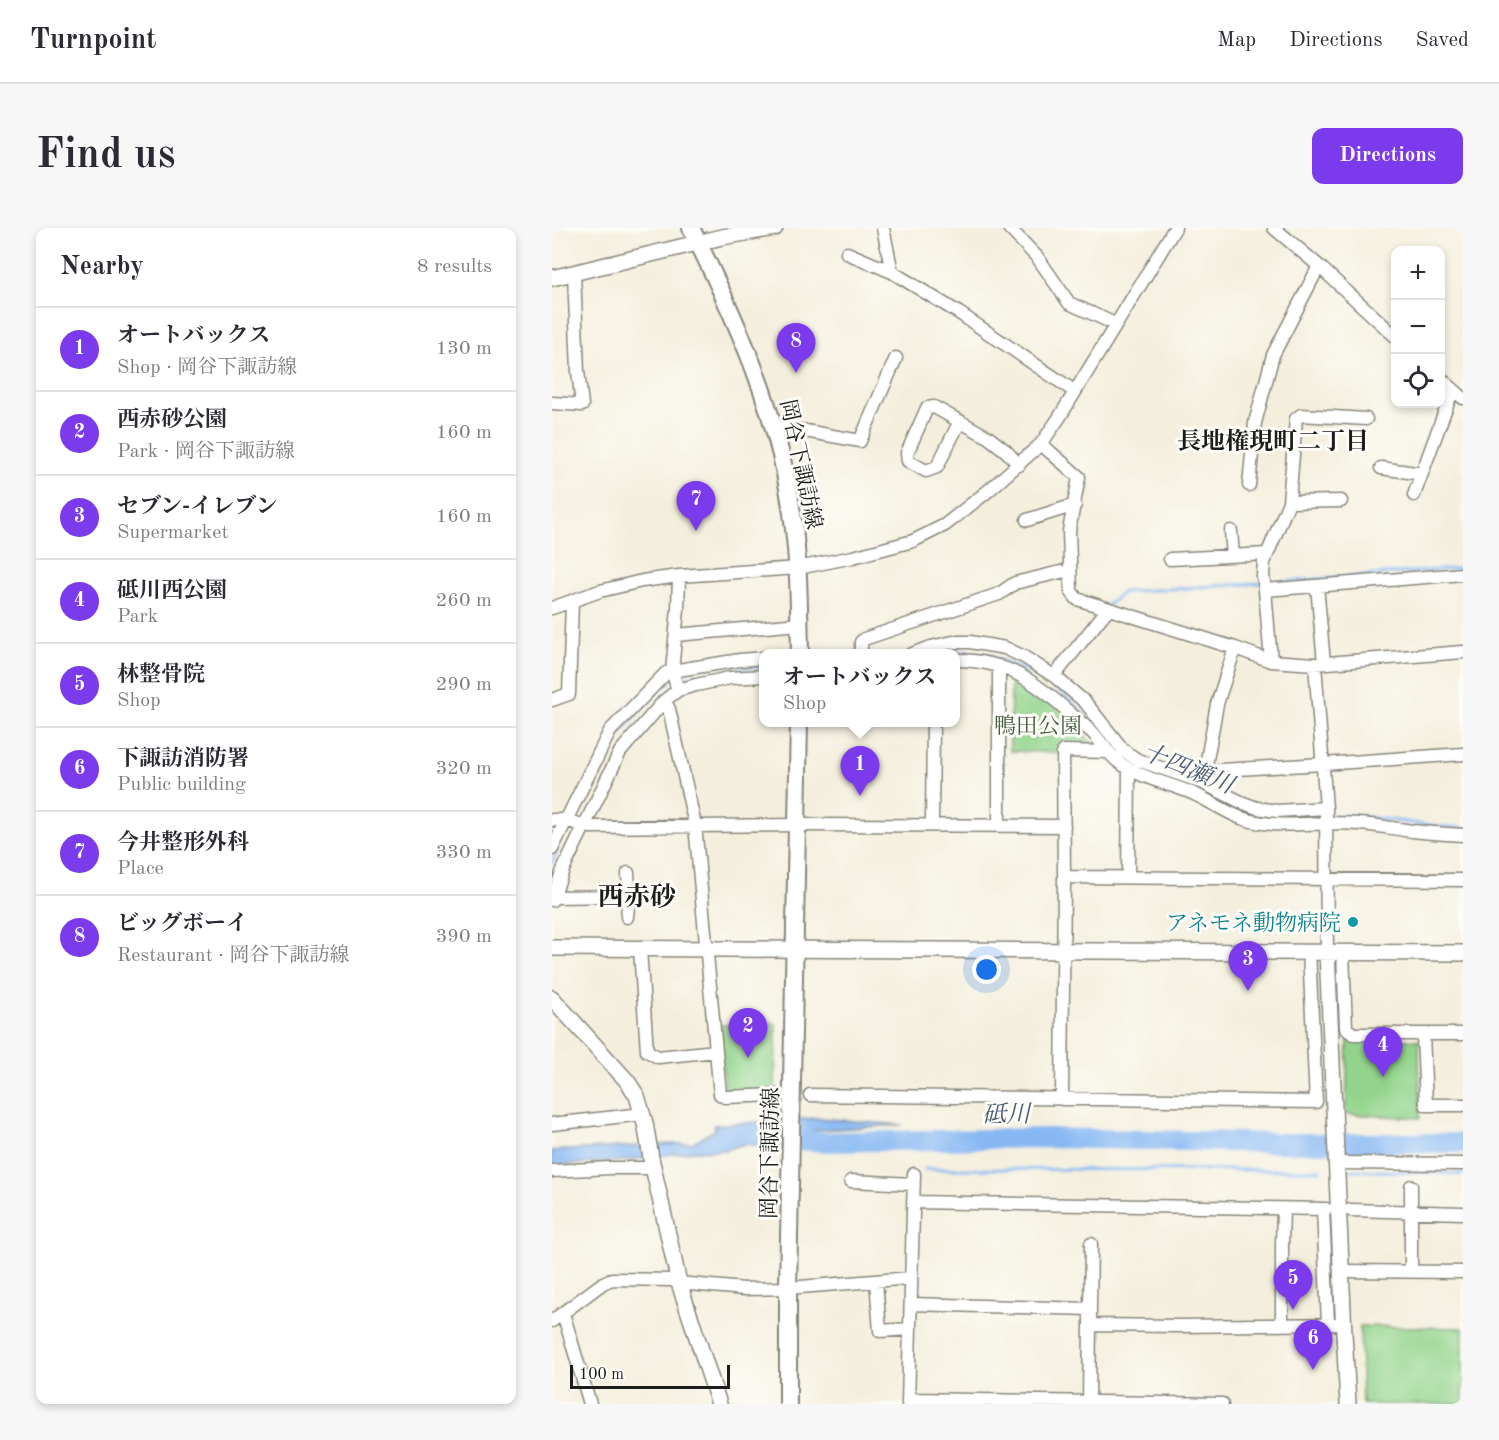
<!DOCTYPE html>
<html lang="en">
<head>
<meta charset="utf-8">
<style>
	body { margin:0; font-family:"Old Standard TT","Noto Serif JP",serif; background:#f7f7f7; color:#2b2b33 }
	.controls { position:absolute; right:18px; top:18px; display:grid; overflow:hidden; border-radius:12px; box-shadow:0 3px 9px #0003 }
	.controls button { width:54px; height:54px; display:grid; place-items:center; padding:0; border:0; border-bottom:2px solid #e1e1e2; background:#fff; color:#2b2b33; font:30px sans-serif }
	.scale { position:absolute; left:18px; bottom:15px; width:160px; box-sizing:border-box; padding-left:6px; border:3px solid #1c1c1c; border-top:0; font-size:16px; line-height:21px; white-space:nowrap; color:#1c1c1c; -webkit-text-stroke:4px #fdfcf7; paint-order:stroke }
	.you { position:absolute; left:435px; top:742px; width:21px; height:21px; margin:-15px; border:4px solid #fff; border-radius:50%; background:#1a73e8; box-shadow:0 0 0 9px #1a73e833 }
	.badge { display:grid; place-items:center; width:39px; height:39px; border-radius:50%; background:#7c3aed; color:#fff; font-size:20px; font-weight:700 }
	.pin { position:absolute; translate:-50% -50px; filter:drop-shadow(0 2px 3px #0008) }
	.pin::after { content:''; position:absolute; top:32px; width:21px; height:18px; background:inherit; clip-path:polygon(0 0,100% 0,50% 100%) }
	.popup { position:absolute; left:207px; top:421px; width:201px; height:78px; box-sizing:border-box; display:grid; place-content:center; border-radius:12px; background:#fff; filter:drop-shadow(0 2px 4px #0005); font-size:20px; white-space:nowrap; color:#7c7c81 }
	.popup b { font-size:22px; color:#2b2b33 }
	.popup::after { content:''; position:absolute; left:50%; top:100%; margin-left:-12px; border:12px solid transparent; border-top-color:#fff }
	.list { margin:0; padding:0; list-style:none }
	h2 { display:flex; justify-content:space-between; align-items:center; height:78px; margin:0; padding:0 24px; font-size:26px }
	h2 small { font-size:20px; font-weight:400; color:#7c7c81 }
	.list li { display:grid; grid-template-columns:39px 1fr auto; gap:18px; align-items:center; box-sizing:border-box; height:84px; padding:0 24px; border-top:2px solid #e1e1e2 }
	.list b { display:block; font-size:22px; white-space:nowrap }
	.list p { margin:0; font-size:20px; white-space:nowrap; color:#7c7c81 }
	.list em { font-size:20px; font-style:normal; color:#7c7c81 }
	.icon { flex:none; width:33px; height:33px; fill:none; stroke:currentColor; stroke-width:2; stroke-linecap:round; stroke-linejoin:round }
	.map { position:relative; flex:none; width:911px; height:1176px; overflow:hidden; border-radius:12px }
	header { display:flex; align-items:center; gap:36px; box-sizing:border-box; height:84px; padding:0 30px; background:#fff; border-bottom:2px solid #e1e1e2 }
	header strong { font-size:28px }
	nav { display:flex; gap:33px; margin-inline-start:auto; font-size:21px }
	.intro { display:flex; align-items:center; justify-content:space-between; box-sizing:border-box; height:144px; padding:0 36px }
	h1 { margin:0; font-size:42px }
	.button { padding:15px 27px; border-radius:12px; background:#7c3aed; color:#fff; font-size:21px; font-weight:700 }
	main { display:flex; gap:36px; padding:0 36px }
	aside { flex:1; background:#fff; border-radius:12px; box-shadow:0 3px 9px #0003 }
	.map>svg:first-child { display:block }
	.green { fill:#93d48c; stroke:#587854; stroke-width:1.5 }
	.water { fill:#87b8f3; stroke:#526a88; stroke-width:1.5 }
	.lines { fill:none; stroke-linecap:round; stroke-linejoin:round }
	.stream { stroke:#87b8f3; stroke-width:3 }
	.river { stroke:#87b8f3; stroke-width:20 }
	.minor-casing { stroke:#88867c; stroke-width:15 }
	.tertiary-casing { stroke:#88867c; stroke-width:18 }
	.secondary-casing { stroke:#88867c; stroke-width:20 }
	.minor { stroke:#fff; stroke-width:12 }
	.tertiary { stroke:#fff; stroke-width:15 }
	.secondary { stroke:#fff; stroke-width:16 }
	.culture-dot { fill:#0f9aa8; stroke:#fdfcf7; stroke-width:2 }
	.labels { text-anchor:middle; stroke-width:6; stroke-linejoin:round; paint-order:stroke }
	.street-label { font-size:22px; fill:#1c1c1c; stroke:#fdfcf7 }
	.park-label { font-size:22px; fill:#465c43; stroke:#fdfcf7 }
	.culture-label { font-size:22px; fill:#0d838f; stroke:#fdfcf7; text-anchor:end }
	.neighbourhood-label { font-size:24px; font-weight:bold; fill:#1c1c1c; stroke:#fdfcf7 }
	.water-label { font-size:24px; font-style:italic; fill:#475a72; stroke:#fdfcf7 }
	.quarter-label { font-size:26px; font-weight:bold; fill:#1c1c1c; stroke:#fdfcf7 }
</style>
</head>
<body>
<header>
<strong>Turnpoint</strong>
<nav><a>Map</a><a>Directions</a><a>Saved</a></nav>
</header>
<div class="intro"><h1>Find us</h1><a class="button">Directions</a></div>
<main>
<aside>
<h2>Nearby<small>8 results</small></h2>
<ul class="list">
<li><span class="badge">1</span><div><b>オートバックス</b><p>Shop · 岡谷下諏訪線</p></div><em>130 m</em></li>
<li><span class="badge">2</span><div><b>西赤砂公園</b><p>Park · 岡谷下諏訪線</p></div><em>160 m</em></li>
<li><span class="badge">3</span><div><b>セブン-イレブン</b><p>Supermarket</p></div><em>160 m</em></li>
<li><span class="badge">4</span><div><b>砥川西公園</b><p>Park</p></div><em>260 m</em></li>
<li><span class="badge">5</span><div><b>林整骨院</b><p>Shop</p></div><em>290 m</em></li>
<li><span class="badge">6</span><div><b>下諏訪消防署</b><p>Public building</p></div><em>320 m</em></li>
<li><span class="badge">7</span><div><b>今井整形外科</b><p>Place</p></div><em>330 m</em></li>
<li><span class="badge">8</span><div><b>ビッグボーイ</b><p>Restaurant · 岡谷下諏訪線</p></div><em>390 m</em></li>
</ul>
</aside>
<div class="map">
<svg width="911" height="1176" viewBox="0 0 911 1176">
	<rect width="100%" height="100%" fill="#fdfcf7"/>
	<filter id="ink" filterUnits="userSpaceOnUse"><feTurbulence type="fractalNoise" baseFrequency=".0167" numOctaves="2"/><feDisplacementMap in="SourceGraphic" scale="12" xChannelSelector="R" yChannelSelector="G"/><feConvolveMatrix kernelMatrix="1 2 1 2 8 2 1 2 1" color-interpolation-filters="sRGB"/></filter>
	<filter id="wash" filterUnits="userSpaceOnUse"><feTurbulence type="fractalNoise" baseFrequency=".008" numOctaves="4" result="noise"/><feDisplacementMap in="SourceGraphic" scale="24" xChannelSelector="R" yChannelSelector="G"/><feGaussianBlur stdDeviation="1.35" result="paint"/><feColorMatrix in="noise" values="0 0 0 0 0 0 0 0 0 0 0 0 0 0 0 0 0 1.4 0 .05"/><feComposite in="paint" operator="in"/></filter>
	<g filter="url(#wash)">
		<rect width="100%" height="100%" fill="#f4efdd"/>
		<!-- green -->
		<path class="green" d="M459,452L510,481L549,526L458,523Z
			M224,796L223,864L174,866L166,797Z
			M796,811L867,812L868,890L794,886Z
			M808,1098L911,1100V1176H810Z"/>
		<!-- water -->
		<path class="water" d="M266,890L350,897L266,902L211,918L192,916L174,922L141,923L69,933L0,938V923L140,915L163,902L162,897Z"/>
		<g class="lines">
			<!-- stream -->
			<path class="stream" d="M715,355L911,340
				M556,377L571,364L709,355
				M384,426C424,416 477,440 510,465C523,475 534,488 545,502
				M125,452L129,450L184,441L212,439
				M57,518L109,459L119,455
				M638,558L662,567
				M668,570C680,576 691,584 703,587C725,592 750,588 772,588
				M778,588C823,586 867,599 911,600
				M0,634L5,623
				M373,941L768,942
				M798,942L911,946"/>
			<!-- river -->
			<path class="river" d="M221,910L271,914L496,910L733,915H911"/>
		</g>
	</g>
	<g filter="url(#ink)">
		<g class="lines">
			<!-- minor casing -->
			<g class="minor-casing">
				<path id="minor" d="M331,0L340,44L407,85L522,163
					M457,0L486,30L517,75L563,96
					M722,0L767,38L844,109
					M295,25L340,44
					M888,150L911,170
					M0,175L30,177L26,143L22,45
					M408,193L385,239L374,243L356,233L355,225L375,180L382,179L436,209L454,223L467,237
					M222,200H237L308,213L344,130
					M489,216L527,249L517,303L519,363L525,371L683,420L719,433L763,436L911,424
					M829,240L870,246
					M697,257L703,195L721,127L767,38
					M862,267L901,161
					M737,274L789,273
					M475,292L523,277
					M679,303L681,328
					M618,331L715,326
					M765,358L772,435
					M713,362L711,348L712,334L737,274L744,191L749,187L814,191
					M0,380L48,363L90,353L127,348L246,340L301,329L361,313L393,297L436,263L489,216L507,190L623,0
					M124,407L247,396
					M683,420L665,476L653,543L771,536L911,526
					M309,426V414L312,411L447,366L463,355L517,342
					M360,426L379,419L401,414H418L453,420L472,429L502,448L533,474L572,523L586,532L647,553L689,574L705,580L725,583L774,580
					M404,432C455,432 484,454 520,487C527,493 534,499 541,505C550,515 557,527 568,535C589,550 616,555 640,565C656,572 672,583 689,590C726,603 768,592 807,596C825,597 843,601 861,603C877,605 894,606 911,607
					M719,433L713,362L911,346
					M763,436L774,580L775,723
					M502,448L556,381
					M126,462L120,443L126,381L127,348
					M0,472L17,466L20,373
					M112,473L117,481L143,597L168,866L173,869L225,867
					M0,592H15L29,597H33L38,599L246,597L512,598
					M380,596L381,494
					M447,597V438
					M0,621L58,503L114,445L120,443L188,432L212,430
					M76,645L77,668
					M512,649L911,652
					M576,649L577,541
					M1,669L77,668L75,689
					M0,672L11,642L68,524L112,473L126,462L144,457L178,450L212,448
					M88,721L95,823L106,829L164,823
					M791,724L794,800L801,806H911
					M871,806L874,877H911
					M258,867L764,874L757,723
					M510,871L512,649L511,523L557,524
					M0,896L91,886
					M784,935L911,936
					M0,943L58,940H95L101,939
					M299,953L361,956
					M361,974L774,981
					M771,981L776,1096
					M798,982L911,985
					M789,1043L911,1044
					M859,1044V958
					M324,1053L328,1103L358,1101
					M359,1076L538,1081V1097L629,1098L792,1096
					M538,1081L539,1016
					M11,1085L38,1176
					M0,1093L51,1055L60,1051L120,1052L127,1055L192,1061L236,1060L359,1050
					M730,1096V1018L731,981
					M356,1171L670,1176
					M537,1174L538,1097
					M356,1176L362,946"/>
			</g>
			<!-- tertiary casing -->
			<g class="tertiary-casing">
				<path id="tertiary" d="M0,50L170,9L223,0
					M0,720L911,725
					M775,723L792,1105L796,1176
					M0,770L76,854L85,868L93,895L99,930L127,1055L167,1176"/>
			</g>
			<!-- secondary casing -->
			<g class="secondary-casing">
				<path id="secondary" d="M139,0C186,95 228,187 241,293C247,337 247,381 248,426
					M236,1176V1060L247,494"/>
			</g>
			<!-- minor -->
			<use href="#minor" class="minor"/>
			<!-- tertiary -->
			<use href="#tertiary" class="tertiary"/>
			<!-- secondary -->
			<use href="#secondary" class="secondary"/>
		</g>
	</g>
	<!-- markers -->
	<circle class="culture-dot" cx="801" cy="694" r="6"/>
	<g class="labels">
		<!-- street labels -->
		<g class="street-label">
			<text transform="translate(250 236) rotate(78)" y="8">岡谷下諏訪線</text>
			<text transform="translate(217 925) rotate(-89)" y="8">岡谷下諏訪線</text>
		</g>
		<!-- park labels -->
		<g class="park-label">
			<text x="486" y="505">鴨田公園</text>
		</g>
		<!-- culture labels -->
		<g class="culture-label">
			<text x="789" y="702">アネモネ動物病院</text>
		</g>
		<!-- neighbourhood labels -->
		<g class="neighbourhood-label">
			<text x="721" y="221">長地権現町二丁目</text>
		</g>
		<!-- water labels -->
		<g class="water-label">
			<text transform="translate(636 540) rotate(22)" y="8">十四瀬川</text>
			<text transform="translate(454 886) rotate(-1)" y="8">砥川</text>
		</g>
		<!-- quarter labels -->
		<g class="quarter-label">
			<text x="85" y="677">西赤砂</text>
		</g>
	</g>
</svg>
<div class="controls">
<button>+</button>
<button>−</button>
<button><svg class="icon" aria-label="locate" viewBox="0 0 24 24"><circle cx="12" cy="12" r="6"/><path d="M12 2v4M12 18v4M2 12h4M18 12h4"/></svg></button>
</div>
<div class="scale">100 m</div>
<div class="you"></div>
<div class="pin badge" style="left:308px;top:568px">1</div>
<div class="popup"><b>オートバックス</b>Shop</div>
<div class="pin badge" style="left:196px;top:830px">2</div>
<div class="pin badge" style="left:696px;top:763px">3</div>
<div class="pin badge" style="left:831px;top:849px">4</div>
<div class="pin badge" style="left:741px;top:1082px">5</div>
<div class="pin badge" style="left:761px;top:1142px">6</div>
<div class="pin badge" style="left:144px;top:303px">7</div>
<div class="pin badge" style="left:244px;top:145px">8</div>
</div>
</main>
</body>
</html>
